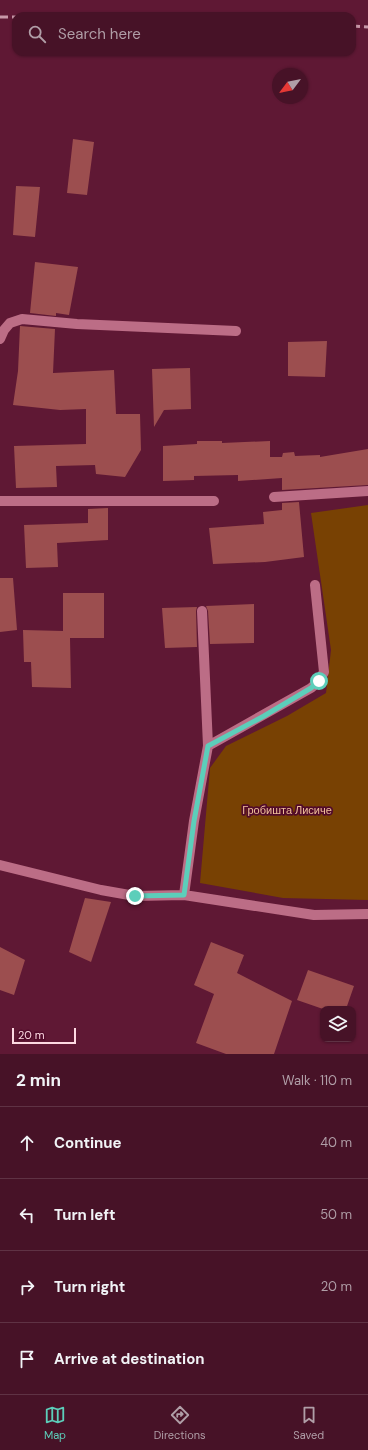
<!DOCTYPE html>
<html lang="en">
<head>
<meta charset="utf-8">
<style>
	body { margin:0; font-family:"DM Sans",sans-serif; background:#512033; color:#f1f3f6 }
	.controls { position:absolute; right:12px; bottom:12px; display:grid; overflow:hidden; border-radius:8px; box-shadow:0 1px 3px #0004 }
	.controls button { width:36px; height:36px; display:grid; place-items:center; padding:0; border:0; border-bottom:1px solid #5f3244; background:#471227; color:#f1f3f6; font:20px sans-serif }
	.compass { position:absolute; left:272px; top:68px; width:36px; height:36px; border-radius:50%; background:#471227; box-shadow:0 1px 3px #0004; rotate:238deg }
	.scale { position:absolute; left:12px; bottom:10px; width:64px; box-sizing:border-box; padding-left:4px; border:2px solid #fdd9e2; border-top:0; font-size:11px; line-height:14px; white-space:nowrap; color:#fdd9e2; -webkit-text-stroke:3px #520b2a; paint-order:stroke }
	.stop { position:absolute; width:12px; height:12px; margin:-9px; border:3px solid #5cceba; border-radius:50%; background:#fff }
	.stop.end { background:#5cceba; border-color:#fff; box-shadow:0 1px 4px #0008 }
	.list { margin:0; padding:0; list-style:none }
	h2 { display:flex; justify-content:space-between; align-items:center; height:52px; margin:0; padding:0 16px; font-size:17px }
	h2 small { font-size:13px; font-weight:400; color:#b09ea7 }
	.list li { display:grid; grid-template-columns:26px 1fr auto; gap:12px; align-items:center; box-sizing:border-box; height:72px; padding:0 16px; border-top:1px solid #5f3244 }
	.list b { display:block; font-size:15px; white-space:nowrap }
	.list em { font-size:13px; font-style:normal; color:#b09ea7 }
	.icon { flex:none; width:22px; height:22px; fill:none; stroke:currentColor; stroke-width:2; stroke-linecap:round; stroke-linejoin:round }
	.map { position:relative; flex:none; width:368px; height:1054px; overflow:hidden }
	.search { position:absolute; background:#471227; box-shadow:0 1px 3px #0004; left:12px; right:12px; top:12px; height:44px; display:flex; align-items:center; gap:10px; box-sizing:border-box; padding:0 14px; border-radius:12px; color:#b09ea7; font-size:15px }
	.sheet { height:340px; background:#471227 }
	nav { display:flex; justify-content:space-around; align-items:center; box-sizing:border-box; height:56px; border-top:1px solid #5f3244; background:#471227; font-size:11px; color:#b09ea7 }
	nav a { display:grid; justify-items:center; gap:2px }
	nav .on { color:#5cceba }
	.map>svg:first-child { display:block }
	.green { fill:#784103 }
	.building { fill:#9c4e4f }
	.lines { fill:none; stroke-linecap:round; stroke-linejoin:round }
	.minor { stroke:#bc6d86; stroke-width:10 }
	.rail { stroke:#c898a8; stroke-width:3; stroke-dasharray:8 4; stroke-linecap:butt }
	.route { stroke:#5cceba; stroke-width:5 }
	.labels { text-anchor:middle; stroke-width:3.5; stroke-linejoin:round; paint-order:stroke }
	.park-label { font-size:11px; fill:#efc09a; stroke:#520b2a }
</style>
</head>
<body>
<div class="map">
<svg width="368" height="1054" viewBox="0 0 368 1054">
	<rect width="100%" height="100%" fill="#5f1834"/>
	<!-- green -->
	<path class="green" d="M368,505V900L283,898L200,883L210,768L226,746L287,716L326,693L331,650L311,513Z"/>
	<!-- building -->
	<path class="building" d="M73,139L94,142L87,195L67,193Z
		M16,186L40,187L35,237L13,235Z
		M35,262L78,267L69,315L56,313V316L30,313Z
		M20,326L55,329L53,373L114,370L116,414H140L141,450L125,477L96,474L95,465L56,466L57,487L16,488L14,446L86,444V409L60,410L13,405L18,371Z
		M327,341L325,377L288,376V342Z
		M190,368L191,409L164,410L154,427L152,369Z
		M197,441H222V443L270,441V457H282L283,453L294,452L295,456L320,455V457L368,449V485L282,490V478L238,481V475L194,476V480L163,481V446L197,444Z
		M299,502L304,557L265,562L213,564L209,528L264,524L263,512L282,510V503Z
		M108,508V540L57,543L58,567L26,568L24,525L88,523V509Z
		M0,578H13L17,630L0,632Z
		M63,593H104V638H70L71,688L32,687L31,662H24L23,630L63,631Z
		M254,604V643L210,644L208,611L206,606Z
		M197,607L196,611L197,647L165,648L162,608Z
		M85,898L111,902L91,962L69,952Z
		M211,942L244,955L237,973L292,1001L274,1054H226L196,1043L214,994L194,985Z
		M0,947L25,960L14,995L0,990Z
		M308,970L354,986L346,1009H323L297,1000Z"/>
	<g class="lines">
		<!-- minor -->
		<path class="minor" d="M0,339L4,330L10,323L22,319L77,324L236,331
			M274,497L368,491
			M0,501H214
			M208,746L311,688L319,681L324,672L315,585
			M0,865L101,890L135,896L184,895L314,915L368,914
			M184,895L194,821L208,746L202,611"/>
		<!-- rail -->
		<path class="rail" d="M0,17H16
			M352,26L368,27"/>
	</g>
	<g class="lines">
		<!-- route -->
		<path class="route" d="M135,896L184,895L194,821L208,746L264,716L311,688L319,681"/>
	</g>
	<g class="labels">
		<!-- park labels -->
		<g class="park-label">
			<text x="287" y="814">Гробишта Лисиче</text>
		</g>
	</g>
</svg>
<div class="controls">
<button><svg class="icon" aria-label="layers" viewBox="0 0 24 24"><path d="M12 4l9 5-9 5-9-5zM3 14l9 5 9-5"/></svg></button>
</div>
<svg class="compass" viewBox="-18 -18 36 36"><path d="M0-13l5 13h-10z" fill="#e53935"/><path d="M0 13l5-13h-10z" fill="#b09ea7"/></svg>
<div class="scale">20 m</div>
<div class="stop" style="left:319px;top:681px"></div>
<div class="stop end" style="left:135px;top:896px"></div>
<div class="search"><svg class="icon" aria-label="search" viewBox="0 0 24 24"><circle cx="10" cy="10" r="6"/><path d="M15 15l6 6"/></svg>Search here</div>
</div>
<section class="sheet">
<h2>2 min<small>Walk · 110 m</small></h2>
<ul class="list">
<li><svg class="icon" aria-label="ahead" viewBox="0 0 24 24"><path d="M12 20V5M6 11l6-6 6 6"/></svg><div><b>Continue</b></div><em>40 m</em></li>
<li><svg class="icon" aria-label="left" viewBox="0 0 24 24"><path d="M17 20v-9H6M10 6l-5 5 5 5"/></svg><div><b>Turn left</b></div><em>50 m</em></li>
<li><svg class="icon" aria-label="right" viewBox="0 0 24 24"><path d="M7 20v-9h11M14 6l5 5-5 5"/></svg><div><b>Turn right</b></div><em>20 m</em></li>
<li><svg class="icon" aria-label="arrive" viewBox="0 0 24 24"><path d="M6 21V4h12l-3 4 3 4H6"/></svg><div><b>Arrive at destination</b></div></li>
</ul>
</section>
<nav>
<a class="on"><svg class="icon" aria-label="map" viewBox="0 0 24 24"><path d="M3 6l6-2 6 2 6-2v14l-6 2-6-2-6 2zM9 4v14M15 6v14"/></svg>Map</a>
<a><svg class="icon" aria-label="directions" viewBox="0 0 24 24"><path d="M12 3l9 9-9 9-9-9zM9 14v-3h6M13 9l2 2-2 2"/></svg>Directions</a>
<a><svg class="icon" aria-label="saved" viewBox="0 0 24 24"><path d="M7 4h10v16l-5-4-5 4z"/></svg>Saved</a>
</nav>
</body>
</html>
